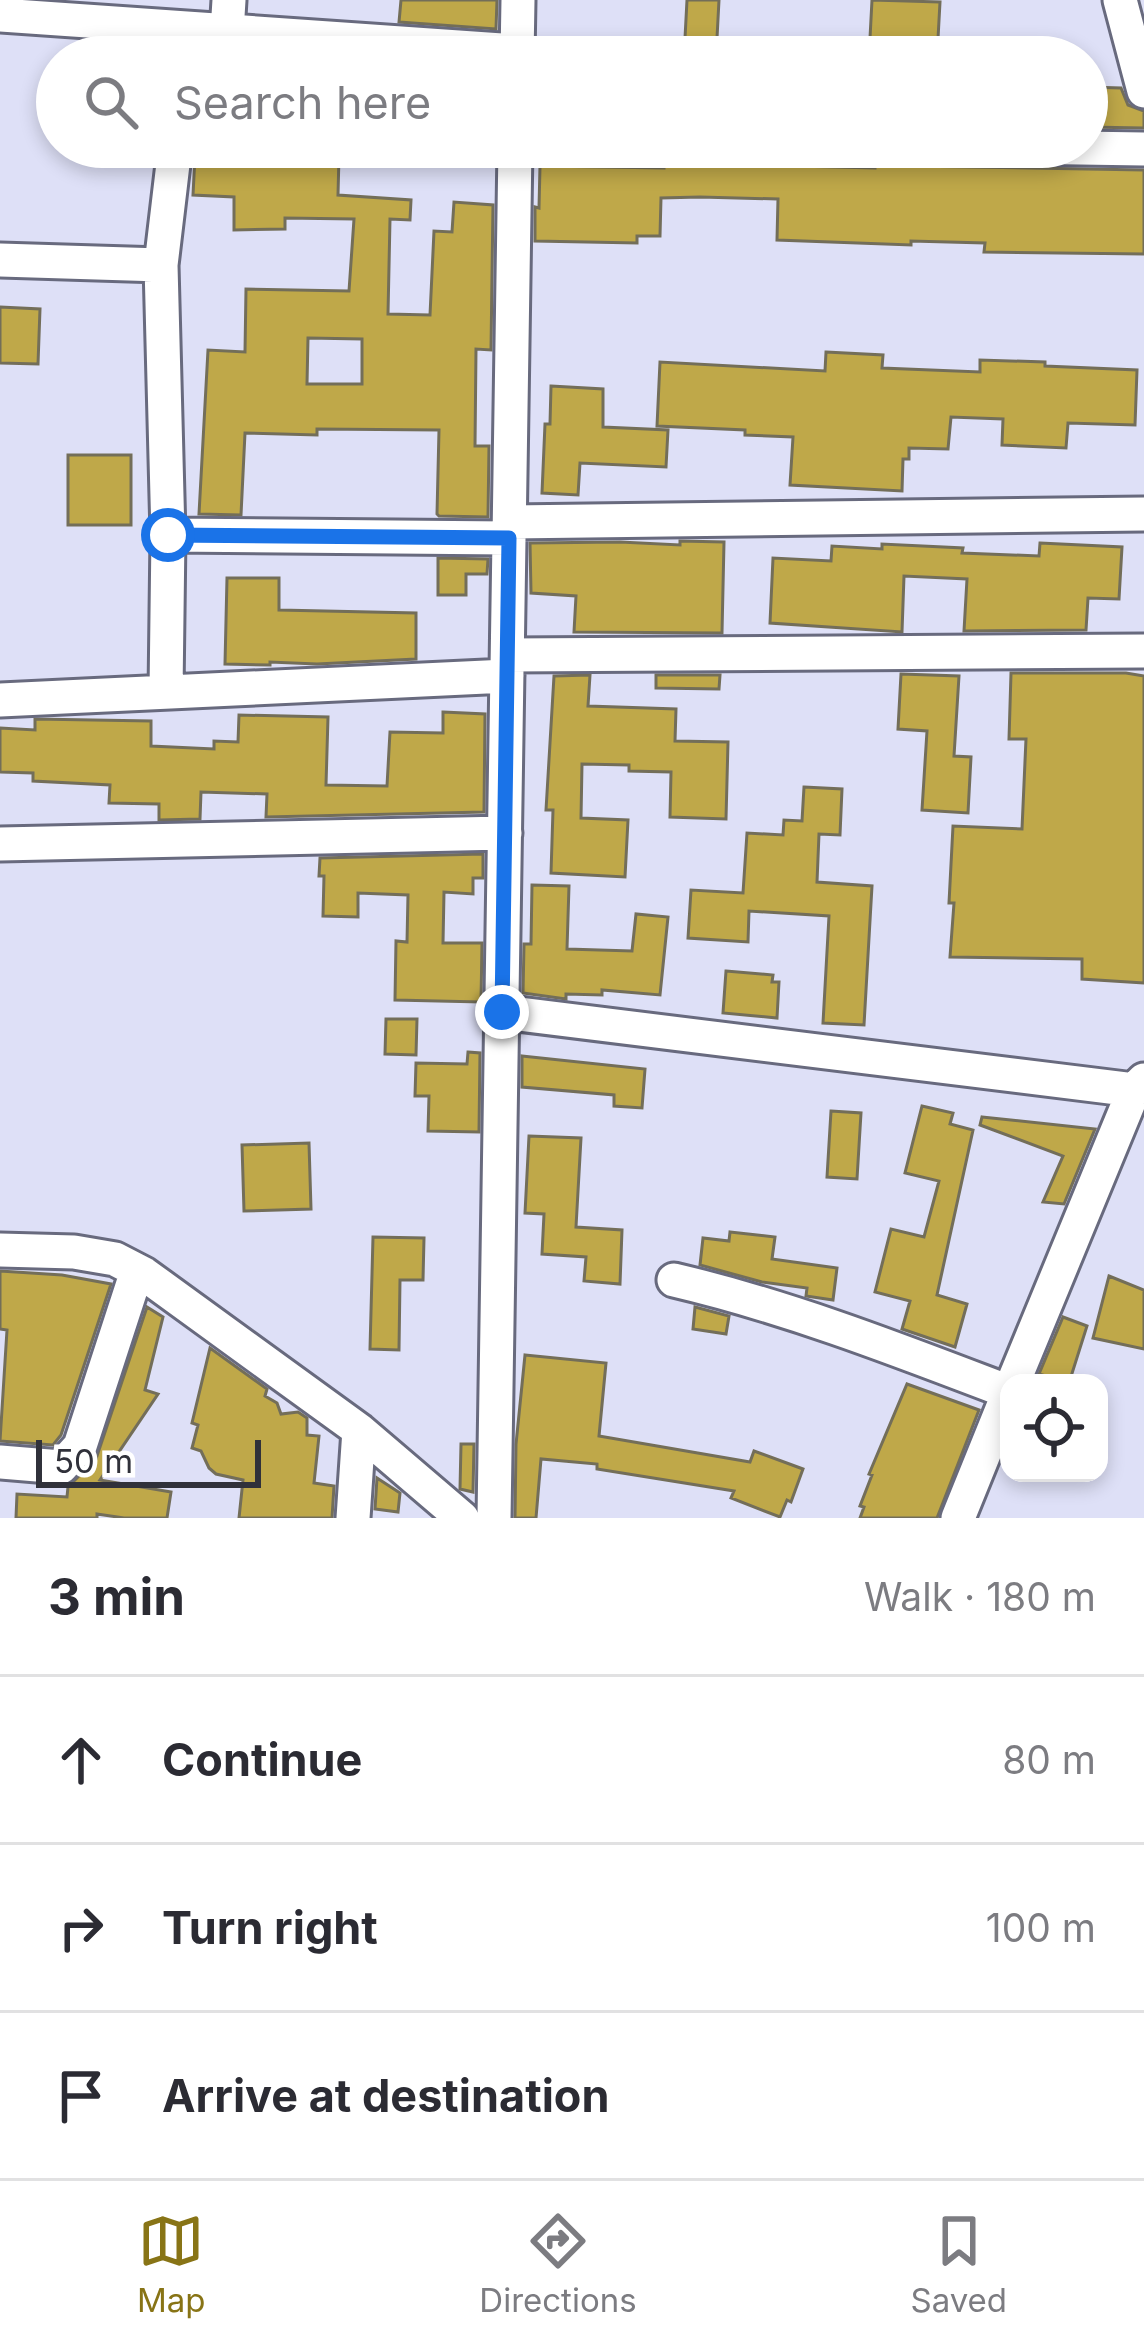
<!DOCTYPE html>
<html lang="en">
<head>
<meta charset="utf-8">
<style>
	body { margin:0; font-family:Inter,sans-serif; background:#f7f7f7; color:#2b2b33 }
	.controls { position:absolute; right:36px; bottom:36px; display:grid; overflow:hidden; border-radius:24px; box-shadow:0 6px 18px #0003 }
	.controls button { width:108px; height:108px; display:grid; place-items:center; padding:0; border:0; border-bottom:3px solid #e1e1e2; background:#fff; color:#2b2b33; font:60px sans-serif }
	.scale { position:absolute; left:36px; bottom:30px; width:225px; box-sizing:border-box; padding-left:12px; border:6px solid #30313a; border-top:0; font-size:33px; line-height:42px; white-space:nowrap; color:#30313a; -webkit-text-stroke:9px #fff; paint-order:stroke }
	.stop { position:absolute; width:36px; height:36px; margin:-27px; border:9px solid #1a73e8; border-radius:50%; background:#fff }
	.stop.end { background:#1a73e8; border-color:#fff; box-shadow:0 3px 12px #0008 }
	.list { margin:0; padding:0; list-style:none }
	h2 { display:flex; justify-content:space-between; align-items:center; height:156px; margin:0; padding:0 48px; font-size:51px }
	h2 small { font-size:39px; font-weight:400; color:#7c7c81 }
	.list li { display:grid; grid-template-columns:78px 1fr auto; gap:36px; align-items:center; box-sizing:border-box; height:168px; padding:0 48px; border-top:3px solid #e1e1e2 }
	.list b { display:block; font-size:45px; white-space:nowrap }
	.list em { font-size:39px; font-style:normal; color:#7c7c81 }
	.icon { flex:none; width:66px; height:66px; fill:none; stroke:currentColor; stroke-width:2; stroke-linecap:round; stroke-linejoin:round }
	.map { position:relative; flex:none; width:1144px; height:1518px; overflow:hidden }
	.search { position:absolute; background:#fff; box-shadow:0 6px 18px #0003; left:36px; right:36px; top:36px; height:132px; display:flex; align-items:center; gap:30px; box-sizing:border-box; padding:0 42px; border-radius:66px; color:#7c7c81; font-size:45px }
	.sheet { height:660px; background:#fff }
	nav { display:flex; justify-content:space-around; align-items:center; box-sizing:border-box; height:168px; border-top:3px solid #e1e1e2; background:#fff; font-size:33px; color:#7c7c81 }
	nav a { display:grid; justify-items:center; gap:6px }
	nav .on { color:#887416 }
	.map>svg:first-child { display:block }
	.building { fill:#bfa849; stroke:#736e59; stroke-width:3; fill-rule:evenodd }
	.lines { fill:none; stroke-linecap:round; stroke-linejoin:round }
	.minor-casing { stroke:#686a7e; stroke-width:39 }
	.minor { stroke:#fff; stroke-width:33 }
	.route { stroke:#1a73e8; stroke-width:15 }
</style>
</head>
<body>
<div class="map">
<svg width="1144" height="1518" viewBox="0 0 1144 1518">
	<rect width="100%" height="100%" fill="#dee0f7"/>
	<!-- building -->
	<path class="building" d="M401,0H497L496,29L399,22Z
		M687,0H719L716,57H684Z
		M872,0L940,2L937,57H869Z
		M1087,87L1121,88L1128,105L1144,111V128L1087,127Z
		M195,156H339L338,195L411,200L410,220L390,219L388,314L430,315L434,231L452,232L454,202L493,205L491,350L476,349L475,446H489L488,517L439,516L437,514L439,430L317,429V435L245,433L241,515L199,514L208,350L245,352L246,289L349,291L354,219L285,218V229L234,230V197L193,195ZM308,338L362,339V384H307Z
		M664,163L875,168V163L909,164V166L1144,170V254L984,252L985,243L911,241V245L777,240L778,199L700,197L661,198L660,236H637V243L535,241V207L539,208L540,166L664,168Z
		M0,307L40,309L38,364L0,363Z
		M826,352L883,355L882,368L980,372V360L1045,362V366L1137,370L1135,425L1068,423L1066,448L1002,445L1003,419L951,417L948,449L909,448V459H903L902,491L790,485L793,437L745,435V430L657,426L660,362L825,371Z
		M551,386L603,389V427L668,430L666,467L580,463L578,495L542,493L545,424H550Z
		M68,455H131V525H68Z
		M680,541L724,542L722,633L574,632L576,596L531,593L530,543L620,542L680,545Z
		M1040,543L1122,547L1119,599L1088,598L1086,630L964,631L967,579L904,576L902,632L770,623L773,558L831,561L832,546L882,549V544L963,548L962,553L1039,556Z
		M438,558L488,559L487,574H466V595H438Z
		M227,578H279V610L416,613V659L317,664L270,662V665L225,664Z
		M1011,673H1126L1144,676V983L1082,979V959L950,957L954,903H949L953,826L1022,829L1026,739H1009Z
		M901,674L959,676L954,756L971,757L968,813L922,810L927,731L898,729Z
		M590,675L588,706L676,709L675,741L728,742L726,819L670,817L671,772L629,771V765L582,764L581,818L628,820L625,877L551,873L553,810H546L554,676Z
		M656,675H720L719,689L656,688Z
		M443,712L485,714L484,812L266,817L267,794L201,792L200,819L159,820V804L109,803L110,785L33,781V773L0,772V728L35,730V719L151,721V746L214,749V741L238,742L239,715L328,717L326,785L387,786L390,732L443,733Z
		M804,787L842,789L840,835L819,834L817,882L872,886L864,1025L823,1023L829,916L749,911L748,942L688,938L691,890L743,893L747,833L783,835L784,820L802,821Z
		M483,854V878H473V894L444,892L443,943H482L481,1002L395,1000L396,941L407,942L408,895L358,893V917L323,916L324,876H319L320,858Z
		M532,885L569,886L567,949L632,951L636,914L668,917L660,995L602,990V995L566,994V999L523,993L524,944H531Z
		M726,971L773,975L772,982H779L777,1018L723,1013Z
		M386,1019H417L416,1055L385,1054Z
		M468,1052L480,1053L479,1132L428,1131L429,1096H415L416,1063L467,1064Z
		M522,1056L645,1069L642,1108L614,1106V1095L522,1087Z
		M922,1106L953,1113L950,1124L973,1130L937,1295L967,1304L955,1347L902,1329L910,1301L875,1292L891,1229L924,1237L939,1181L905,1173Z
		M831,1111L861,1113L857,1179L827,1177Z
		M982,1117L1095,1129L1064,1204L1043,1202L1063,1156L980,1125Z
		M529,1136L581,1138L576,1227L622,1230L620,1284L584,1281L586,1257L542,1254L544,1214L525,1213Z
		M309,1143L311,1209L244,1211L242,1145Z
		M730,1232L775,1237L772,1259L837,1268L833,1300L806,1296L807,1288L762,1282L700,1265L703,1238L729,1241Z
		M373,1237L424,1238L423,1280H400L399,1350L370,1349Z
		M0,1271L62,1275L111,1284L61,1435L53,1445L0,1441L7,1330L0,1329Z
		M1109,1276L1144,1290V1349L1093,1338Z
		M147,1307L163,1317L145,1390L158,1394L100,1480L171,1492L167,1518H124L97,1514V1518H16L17,1494L67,1497L68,1487L96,1459Z
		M695,1307L729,1316L726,1334L693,1329Z
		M1063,1317L1087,1326L1069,1383L1039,1374Z
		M210,1348L267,1389L265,1396L277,1403L281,1414L298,1412L307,1418V1435L319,1436L314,1483L334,1486L332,1518H239L243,1480L216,1474L209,1468L201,1451L192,1448L198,1425L192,1423Z
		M525,1355L606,1363L599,1436L750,1462L754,1451L803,1469L791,1502L787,1500L780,1517L731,1498L734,1491L597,1469V1464L541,1459L536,1518H515L516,1444Z
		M907,1384L979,1410L937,1518H860L864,1507L860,1506L872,1475L869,1474Z
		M461,1444H474L473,1492L460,1489Z
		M377,1478L400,1493L398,1512L375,1509Z"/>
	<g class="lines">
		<!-- minor casing -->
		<g class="minor-casing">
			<path id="minor" d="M1120,0L1144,91
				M0,15L517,51
				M227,32L229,0
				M517,57L518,0
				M1016,147L1144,149
				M0,260L161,265
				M510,522L1144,514
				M168,535L509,538
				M508,655L1144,651
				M166,692L168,535L161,265L175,147
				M0,700L507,676
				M0,844L505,833
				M502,1012L1134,1090
				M0,1250L74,1252L115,1259L144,1274L359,1430L462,1518
				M674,1280C789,1307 899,1350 1009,1392L958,1518
				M1013,1383L1134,1090L1144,1080
				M0,1462L61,1467L80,1446L137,1271
				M353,1518L359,1430
				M494,1518L515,147"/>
		</g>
		<!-- minor -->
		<use href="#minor" class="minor"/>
	</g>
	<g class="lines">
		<!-- route -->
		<path class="route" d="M168,535L509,538L502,1012"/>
	</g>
</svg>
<div class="controls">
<button><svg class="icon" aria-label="locate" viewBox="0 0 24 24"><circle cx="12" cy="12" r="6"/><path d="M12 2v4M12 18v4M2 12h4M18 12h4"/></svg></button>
</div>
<div class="scale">50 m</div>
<div class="stop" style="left:168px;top:535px"></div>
<div class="stop end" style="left:502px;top:1012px"></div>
<div class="search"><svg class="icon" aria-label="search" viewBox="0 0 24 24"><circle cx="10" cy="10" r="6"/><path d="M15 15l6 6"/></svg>Search here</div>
</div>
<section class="sheet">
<h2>3 min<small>Walk · 180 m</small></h2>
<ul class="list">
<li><svg class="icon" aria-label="ahead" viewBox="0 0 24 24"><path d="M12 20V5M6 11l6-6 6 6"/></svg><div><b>Continue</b></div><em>80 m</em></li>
<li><svg class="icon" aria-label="right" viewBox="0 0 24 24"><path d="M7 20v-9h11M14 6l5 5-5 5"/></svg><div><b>Turn right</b></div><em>100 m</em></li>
<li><svg class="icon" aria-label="arrive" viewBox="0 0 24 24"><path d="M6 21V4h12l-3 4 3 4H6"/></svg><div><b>Arrive at destination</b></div></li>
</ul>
</section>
<nav>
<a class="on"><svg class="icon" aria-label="map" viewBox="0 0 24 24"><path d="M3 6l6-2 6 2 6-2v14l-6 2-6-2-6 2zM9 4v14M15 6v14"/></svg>Map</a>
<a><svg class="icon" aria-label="directions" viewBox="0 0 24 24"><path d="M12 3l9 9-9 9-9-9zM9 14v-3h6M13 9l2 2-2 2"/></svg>Directions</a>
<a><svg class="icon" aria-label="saved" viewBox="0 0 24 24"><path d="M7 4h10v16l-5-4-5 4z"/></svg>Saved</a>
</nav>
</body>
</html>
